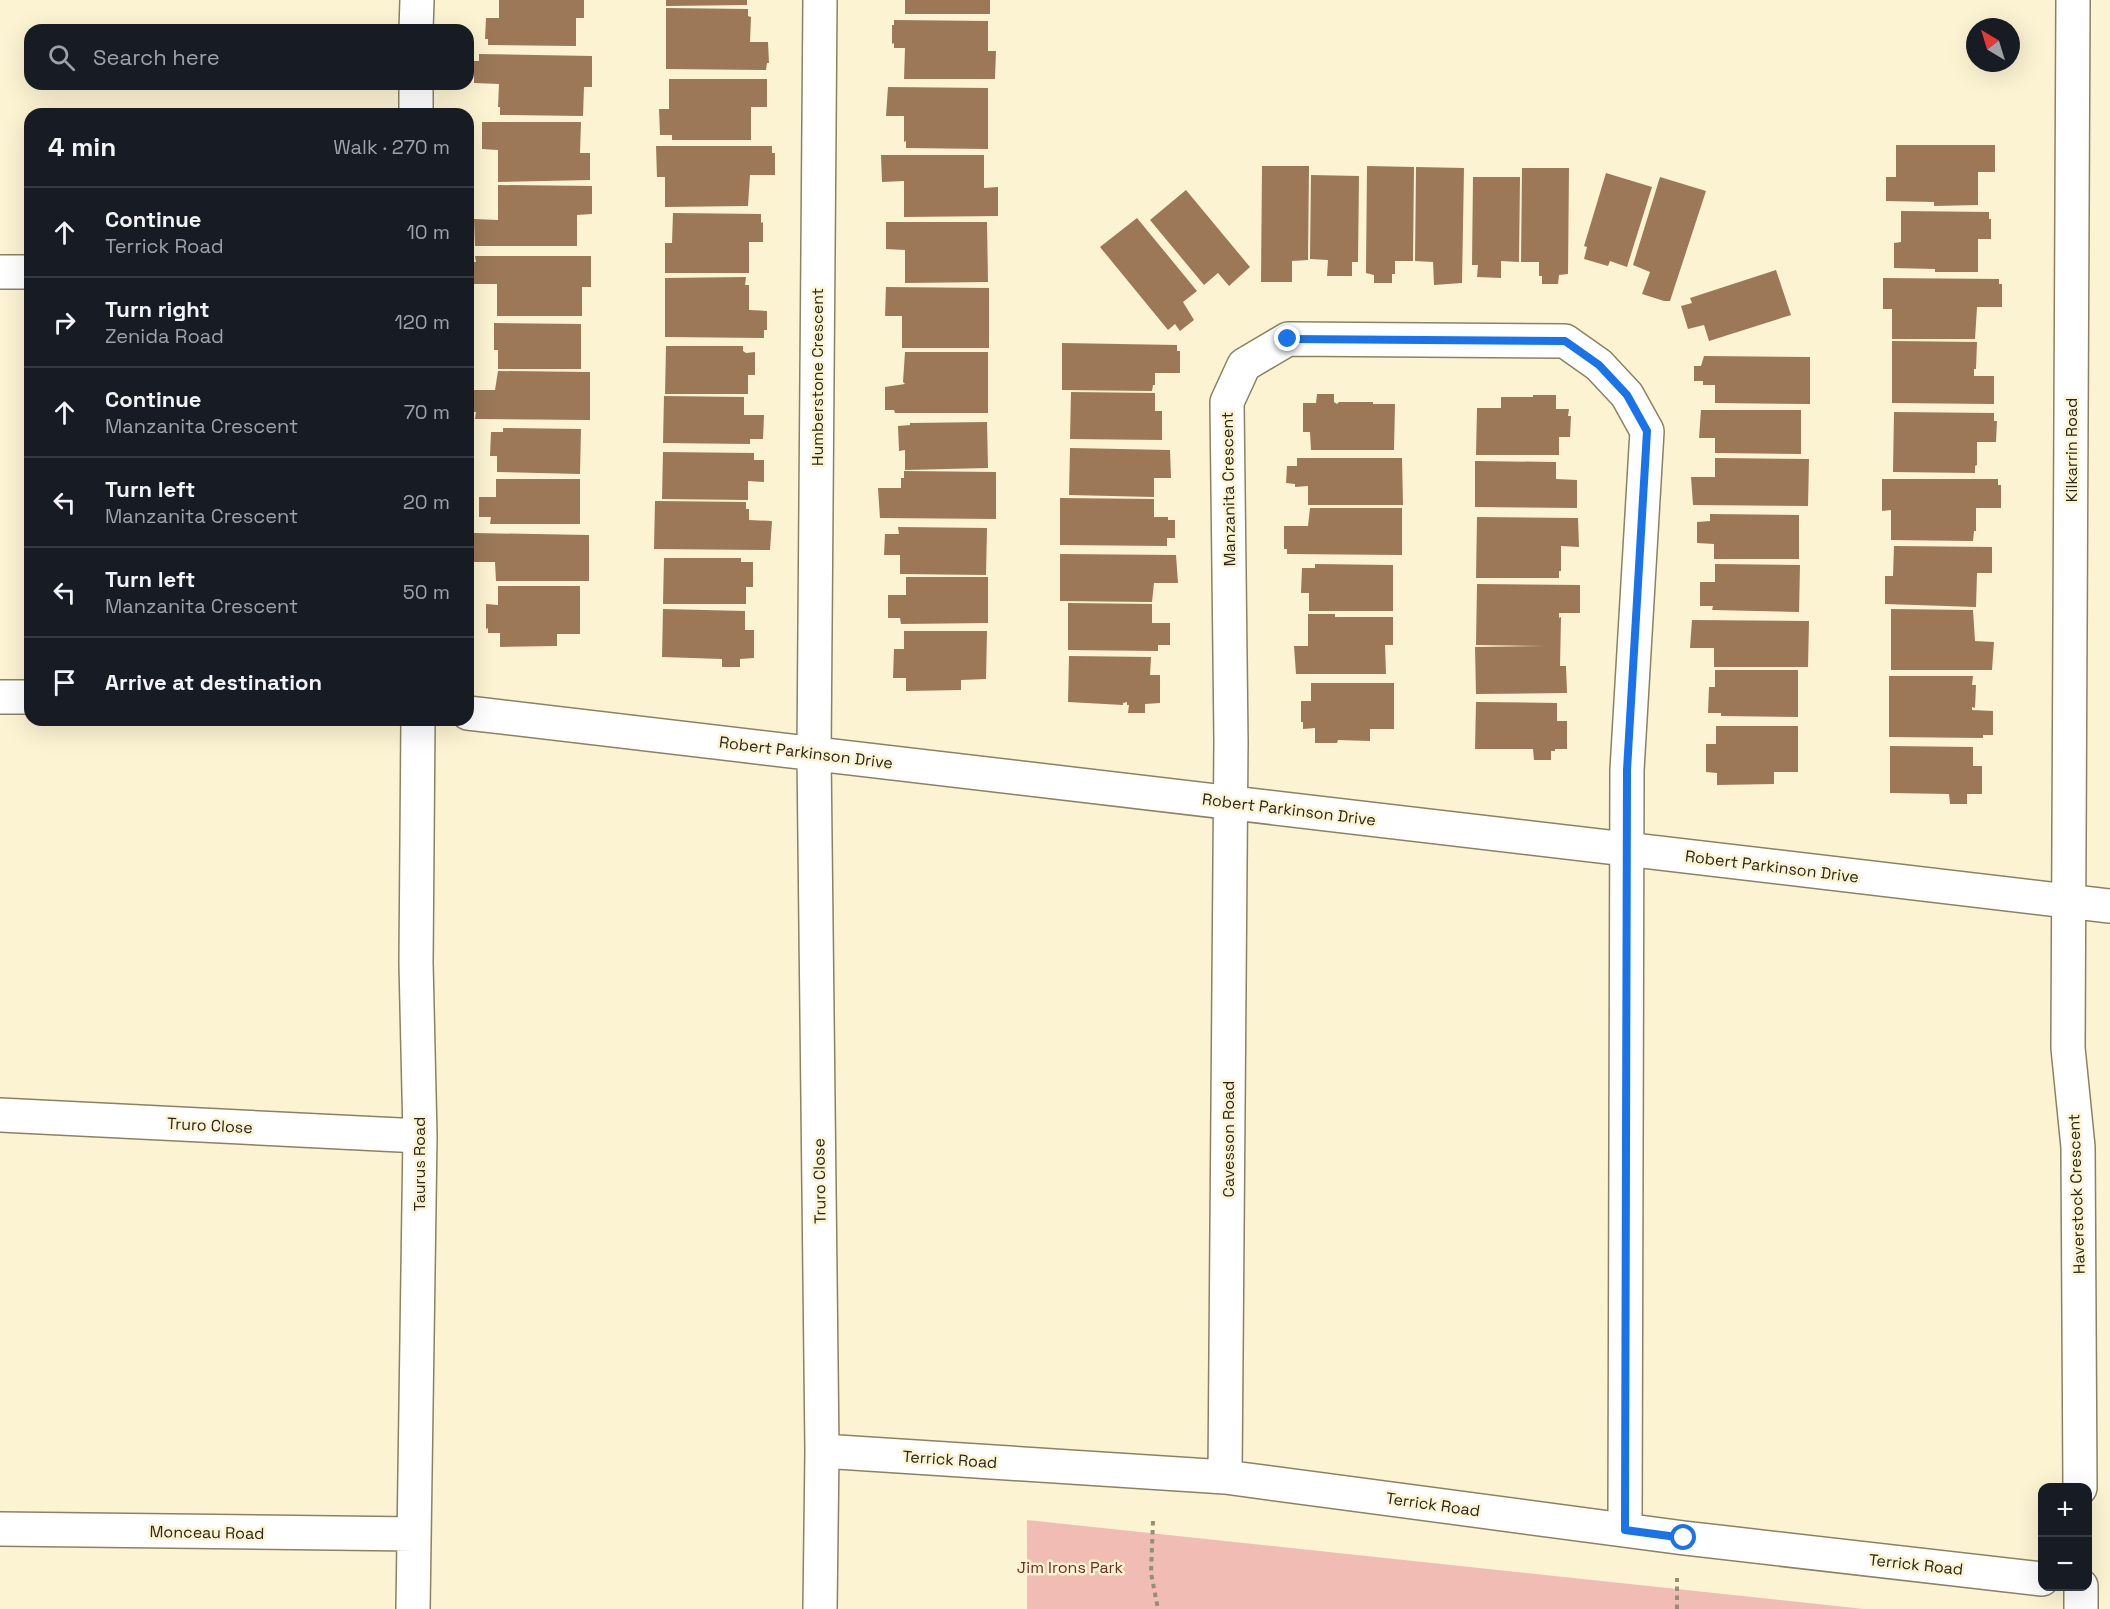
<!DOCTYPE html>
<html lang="en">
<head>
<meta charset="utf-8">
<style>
	body { margin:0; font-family:"Space Grotesk",sans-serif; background:#20242c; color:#f1f3f6 }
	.controls { position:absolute; right:18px; bottom:18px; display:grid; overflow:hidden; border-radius:12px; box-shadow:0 6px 24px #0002 }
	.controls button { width:54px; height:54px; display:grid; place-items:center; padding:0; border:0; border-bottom:2px solid #363941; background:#171b24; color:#f1f3f6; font:30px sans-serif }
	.compass { position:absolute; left:1966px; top:18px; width:54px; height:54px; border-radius:50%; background:#171b24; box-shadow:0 6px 24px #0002; rotate:322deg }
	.stop { position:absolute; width:18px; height:18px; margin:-14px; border:4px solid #1a73e8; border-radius:50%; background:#fff }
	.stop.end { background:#1a73e8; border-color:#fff; box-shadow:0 2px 6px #0008 }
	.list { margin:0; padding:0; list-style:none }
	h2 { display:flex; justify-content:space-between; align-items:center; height:78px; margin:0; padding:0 24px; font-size:26px }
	h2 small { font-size:20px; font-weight:400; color:#9ea1a6 }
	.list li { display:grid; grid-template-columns:39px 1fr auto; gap:18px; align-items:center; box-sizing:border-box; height:90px; padding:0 24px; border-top:2px solid #363941 }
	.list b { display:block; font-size:22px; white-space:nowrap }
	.list p { margin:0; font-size:20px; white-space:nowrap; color:#9ea1a6 }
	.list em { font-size:20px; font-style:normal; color:#9ea1a6 }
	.icon { flex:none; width:33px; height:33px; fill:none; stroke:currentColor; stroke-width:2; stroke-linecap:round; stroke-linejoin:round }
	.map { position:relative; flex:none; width:2110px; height:1609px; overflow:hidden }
	.search { position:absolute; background:#171b24; box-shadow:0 6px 24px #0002; left:24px; top:24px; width:450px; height:66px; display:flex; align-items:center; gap:15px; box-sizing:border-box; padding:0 21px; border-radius:18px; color:#9ea1a6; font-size:22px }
	.panel { position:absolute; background:#171b24; box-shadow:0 6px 24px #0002; left:24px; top:108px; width:450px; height:618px; border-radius:18px }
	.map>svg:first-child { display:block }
	.green { fill:#f1bcb4 }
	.building { fill:#9c7858 }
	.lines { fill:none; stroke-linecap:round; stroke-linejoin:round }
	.minor-casing { stroke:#8a8263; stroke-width:36 }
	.path { stroke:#948f77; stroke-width:4; stroke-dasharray:4.5 4.5; stroke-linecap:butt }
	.minor { stroke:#fff; stroke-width:33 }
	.route { stroke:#1a73e8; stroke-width:8 }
	.labels { text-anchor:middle; stroke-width:5; stroke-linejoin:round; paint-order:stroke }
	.street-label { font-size:16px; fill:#2a271a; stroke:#fbf3d1 }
	.park-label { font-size:16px; fill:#6d2c24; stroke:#fbf3d1 }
</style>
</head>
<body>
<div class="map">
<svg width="2110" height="1609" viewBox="0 0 2110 1609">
	<rect width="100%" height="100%" fill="#fbf3d1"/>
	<!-- green -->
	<path class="green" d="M1027,1520L1864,1609H1027Z"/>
	<!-- building -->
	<path class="building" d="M499,0H584V18H576V46L488,45V39H485L486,18H499Z
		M666,0H747V5L666,6Z
		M905,0H990V14H905Z
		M666,8L748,9V16L751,17L750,42H768L769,63H767L766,70L666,69Z
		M894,20L988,21V51H996L995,79H904L905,48H894V43L892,44V25H894Z
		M479,54L592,56V87H584L583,116L500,115V107H498L499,84L474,83V61H479Z
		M669,79H767V107H751V140H672V135H660L659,109H669Z
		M888,87L988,88V149L906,148V141L904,142V116H886Z
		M482,122H581L580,153H590V180L498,182V150L482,149Z
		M1896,145H1995V172H1978V205L1934,206V202L1886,201V177H1896Z
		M656,146H772V153H775V175H750L748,206L665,207V177H657Z
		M881,155H984V188L998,187V216L904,217V181L882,182Z
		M1262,166H1309L1308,260L1292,261V282H1261Z
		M1367,166L1414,167L1413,261H1395V274H1392V283H1374V275L1366,273Z
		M1416,167L1464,168L1462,283L1434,285L1433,262L1415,261Z
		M1522,168H1569L1568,274L1559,275L1558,284H1542V276H1539V262H1521Z
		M1606,173L1652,187L1627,267L1610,261L1608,266L1584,259L1587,247L1584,246Z
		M1311,175L1359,176L1358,262H1352V276H1327L1328,260L1310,259Z
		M1473,177H1520L1519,262L1501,261V278L1477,277L1478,265H1472Z
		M1660,177L1706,191L1670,301H1664L1642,294L1650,272L1633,265Z
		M498,185L592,186V214L577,215V246H475L474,219L498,220Z
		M1186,190L1250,267L1229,286L1218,273L1204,285L1150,220Z
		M1901,211L1989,212V219H1991V239H1978V272H1935V269L1894,268V243L1901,242Z
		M673,213L761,214V223L763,222V242H749V273H665V243H672Z
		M1137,218L1197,291L1183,302L1194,320L1180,331L1175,324L1168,330L1100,247Z
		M886,222H987L988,282L905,283V250L886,249Z
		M475,256H591V287H582V316H497V284H473V262H476Z
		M1776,270L1791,315L1709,341L1704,325L1688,329L1681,306L1692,303L1690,298Z
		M746,277L745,285H749V310L767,311V330H764V338L665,337V278Z
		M1883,278L1999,279V284H2002V307H1977L1975,339H1892V309H1883Z
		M886,287L989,288V348H902V316H885Z
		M494,323L581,324V369H498V350H494Z
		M1892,341L1977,342L1976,369H1974V376H1994V404L1892,403Z
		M1062,343L1177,345V351H1180V373H1155V385H1153L1152,391L1062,390Z
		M666,346H743V351L746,353L755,352V375H748V394H665Z
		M905,352H988V413H895L894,410H885V387L905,384L903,382Z
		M1704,356L1810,357V404L1715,403V385H1703V381H1694V366H1701Z
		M498,371L590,372V420L475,419L476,412H473V390H495Z
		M1071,392L1155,393V411H1162V440L1070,439Z
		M1317,394H1334V402L1337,404L1339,402H1373V404H1395L1394,450H1311L1310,432H1303V403H1316Z
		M1533,395H1556V409H1569L1568,416H1571L1570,437H1559V455H1476L1477,408H1501V397H1533Z
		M664,396L744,397V415H764L763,439H750V444L663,443Z
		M1701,410H1801V454L1715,453V438H1699Z
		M1894,412L1994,413V421H1997L1996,442H1977V465L1975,466V473L1893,472Z
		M987,422L988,468L905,470V450L899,451L898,426L910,425V423Z
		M503,428L581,429L580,474L497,472V456H490L491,432H503Z
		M1070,448L1170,450L1171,478H1154V497L1069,495Z
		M663,452L754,453V460H764V482L748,481V500L662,499Z
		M1297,458H1402L1403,505H1308V486L1295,487V484L1286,483L1287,466H1297Z
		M1715,458L1809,459L1808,506L1693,505L1691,477H1715Z
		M1475,461L1556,462V479L1577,480V508L1475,507Z
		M904,471L996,472V519L880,518L878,488H901V478H904Z
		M496,479H580V524H490L491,517H479V497H496Z
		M1882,479H1998V485H2001V508H1976V531H1974L1973,541L1891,540V510L1882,511Z
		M1060,498L1154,499V517H1168V520H1175V538H1167V546L1060,545Z
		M655,501L746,502V509H749V520L772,521L770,550L654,549Z
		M1310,508H1402V555L1287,554V549H1284V526H1308Z
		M1710,514L1799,515V559H1714V544L1697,543V522L1710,521Z
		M1477,517L1578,518L1579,547L1561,546V571H1559V578H1476Z
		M898,527L987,528L986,575L900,574V555H884L885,534H899Z
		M474,533L589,535V581H496L495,562H471V538H474Z
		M1894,546L1992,547V573H1977L1976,607L1885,604V576H1893Z
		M1060,554L1176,555L1178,583H1154L1152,602L1060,601Z
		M664,558H741V562H753V587H746V604H663Z
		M1315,564L1393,565V611H1309V593H1301L1302,568H1315Z
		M1715,564L1800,565L1799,612L1712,610L1713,606H1700V582H1715Z
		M906,577H988V623L901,624L900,618H888V595H906Z
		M1477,584L1580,585V613H1559V618L1561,617L1560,666H1566L1567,693L1476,694L1475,647L1546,646L1476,645Z
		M498,586H580V634H557V646L500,647V633H488V628L486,629V604L498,605Z
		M1068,603L1152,604V623H1170V645H1158V651L1068,650Z
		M663,609L745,611V630H754V658L740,659V667H722V659L662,657Z
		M1891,609L1973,610L1975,641L1994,642L1992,670H1891Z
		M1308,614H1335V617H1393V645H1385L1386,674H1296L1294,646H1308Z
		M1692,620L1809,621L1808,667H1714V648H1690Z
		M904,631H987L986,679L961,680V690L906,691V678H893L894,649H904Z
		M1069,656L1151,657L1150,675H1160V703L1145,704V713H1128L1129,705H1127V702L1123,703V705L1068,702Z
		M1715,670H1798V717L1721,716V713H1708L1709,687H1715Z
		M1889,676H1973L1972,685H1976L1975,708L1972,707V710L1993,711V735H1983V738L1889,737Z
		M1311,683H1394V729H1370V741L1338,740L1337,743H1315V728L1303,729V722H1301V701H1311Z
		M1476,702L1557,703V721H1567V749H1555V751H1551V760H1534L1533,749H1475Z
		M1716,726H1798V772H1774V784L1717,785V773L1706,772V744H1716Z
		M1890,746L1973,747V766H1982V794H1967V804H1950L1949,794L1890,793Z"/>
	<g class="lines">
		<!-- minor casing -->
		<g class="minor-casing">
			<path id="minor" d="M820,0L814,753L822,1451L820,1609
				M2073,0L2068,1048L2078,1147L2080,1488
				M416,30L417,0
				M416,114V84
				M0,272H30
				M0,697H30
				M468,713L2110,906
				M0,1115L420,1136
				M822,1451L1225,1477L1684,1538L2042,1579
				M1225,1477L1231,741L1227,402L1244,365L1288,339L1565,341L1599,365L1627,395L1647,431L1627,770L1625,1530
				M0,1529L414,1534
				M413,1609L420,1136L416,963L418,720
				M2081,1609V1586"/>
		</g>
		<!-- path -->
		<path class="path" d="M1153,1521L1151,1573L1158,1609
			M1677,1609V1578"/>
		<!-- minor -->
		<use href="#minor" class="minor"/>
	</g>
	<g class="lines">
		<!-- route -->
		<path class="route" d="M1288,339L1565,341L1599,365L1627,395L1647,431L1627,770L1625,1530L1684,1538"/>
	</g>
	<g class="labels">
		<!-- street labels -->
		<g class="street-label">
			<text transform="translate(817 377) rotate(-90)" y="6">Humberstone Crescent</text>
			<text transform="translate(2071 450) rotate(-90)" y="6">Kilkarrin Road</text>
			<text transform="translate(1228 489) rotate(-91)" y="6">Manzanita Crescent</text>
			<text transform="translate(806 752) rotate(7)" y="6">Robert Parkinson Drive</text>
			<text transform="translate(1289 809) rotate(7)" y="6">Robert Parkinson Drive</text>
			<text transform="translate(1772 866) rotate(7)" y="6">Robert Parkinson Drive</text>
			<text transform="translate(210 1125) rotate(3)" y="6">Truro Close</text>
			<text transform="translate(1228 1139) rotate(-90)" y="6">Cavesson Road</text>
			<text transform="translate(419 1164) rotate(-90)" y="6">Taurus Road</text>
			<text transform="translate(819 1181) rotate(-91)" y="6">Truro Close</text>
			<text transform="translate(2076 1194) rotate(-92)" y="6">Haverstock Crescent</text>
			<text transform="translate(950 1459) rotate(4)" y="6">Terrick Road</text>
			<text transform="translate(1433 1504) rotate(8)" y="6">Terrick Road</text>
			<text transform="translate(207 1532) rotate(1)" y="6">Monceau Road</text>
			<text transform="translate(1916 1564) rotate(6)" y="6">Terrick Road</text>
		</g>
		<!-- park labels -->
		<g class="park-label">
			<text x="1070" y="1573">Jim Irons Park</text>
		</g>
	</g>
</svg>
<div class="controls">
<button>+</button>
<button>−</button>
</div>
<svg class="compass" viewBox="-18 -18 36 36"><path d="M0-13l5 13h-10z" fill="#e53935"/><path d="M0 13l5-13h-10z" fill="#9ea1a6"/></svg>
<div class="stop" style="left:1684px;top:1538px"></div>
<div class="stop end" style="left:1288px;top:339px"></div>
<div class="search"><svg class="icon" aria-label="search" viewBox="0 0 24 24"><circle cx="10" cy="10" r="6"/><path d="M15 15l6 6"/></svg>Search here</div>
<section class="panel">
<h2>4 min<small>Walk · 270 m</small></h2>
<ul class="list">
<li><svg class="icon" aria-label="ahead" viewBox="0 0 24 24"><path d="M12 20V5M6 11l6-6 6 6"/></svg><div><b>Continue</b><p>Terrick Road</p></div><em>10 m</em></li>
<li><svg class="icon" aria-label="right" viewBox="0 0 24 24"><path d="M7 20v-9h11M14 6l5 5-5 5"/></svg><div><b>Turn right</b><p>Zenida Road</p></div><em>120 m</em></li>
<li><svg class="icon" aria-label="ahead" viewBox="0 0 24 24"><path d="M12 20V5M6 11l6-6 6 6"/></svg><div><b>Continue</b><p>Manzanita Crescent</p></div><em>70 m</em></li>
<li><svg class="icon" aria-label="left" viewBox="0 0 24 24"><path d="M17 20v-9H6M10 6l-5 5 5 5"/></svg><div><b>Turn left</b><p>Manzanita Crescent</p></div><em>20 m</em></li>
<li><svg class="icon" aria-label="left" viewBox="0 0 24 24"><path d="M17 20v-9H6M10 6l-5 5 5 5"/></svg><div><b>Turn left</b><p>Manzanita Crescent</p></div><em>50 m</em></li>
<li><svg class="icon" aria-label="arrive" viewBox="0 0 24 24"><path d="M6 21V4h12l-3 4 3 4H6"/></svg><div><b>Arrive at destination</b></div></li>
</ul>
</section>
</div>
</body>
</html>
